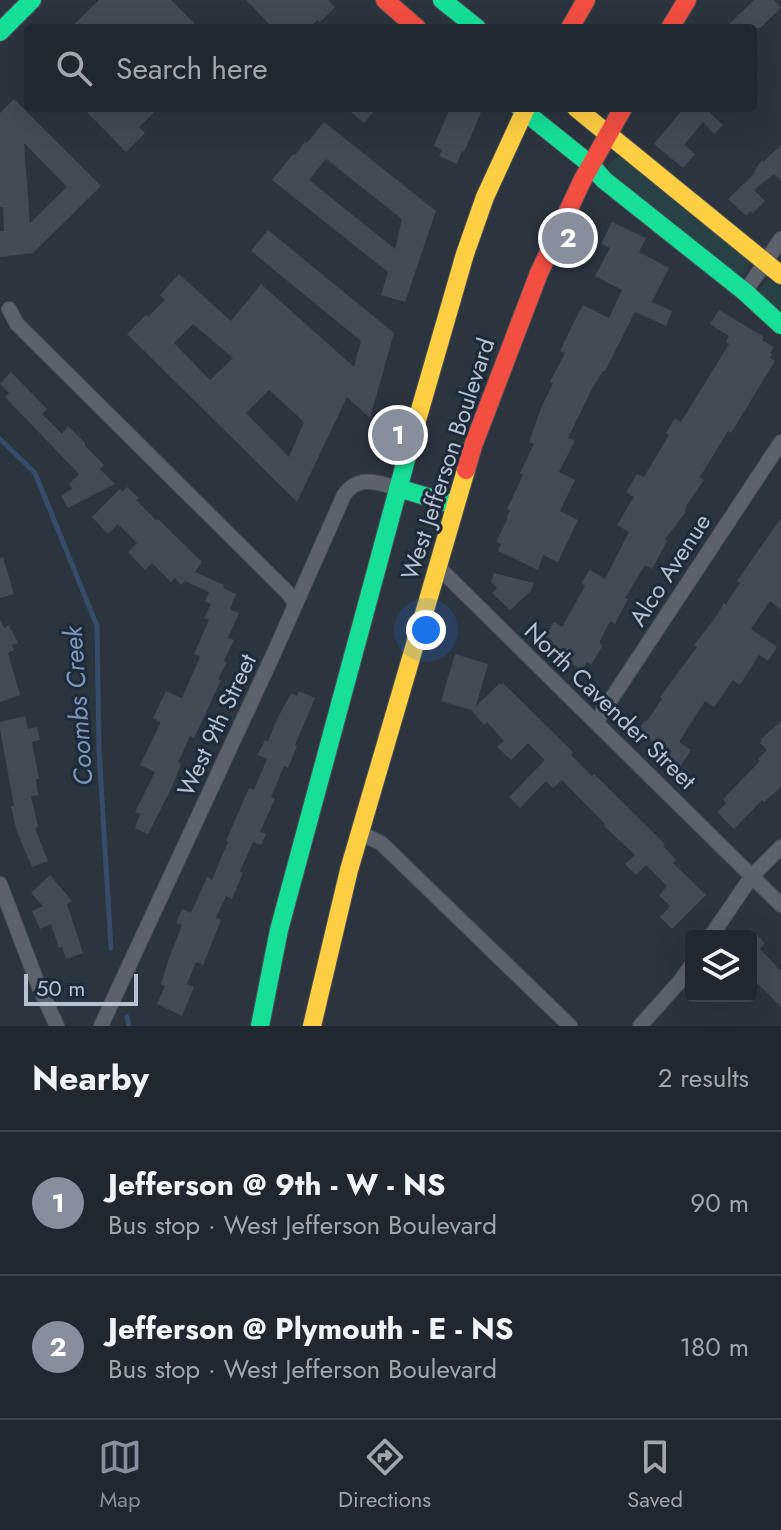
<!DOCTYPE html>
<html lang="en">
<head>
<meta charset="utf-8">
<style>
	body { margin:0; font-family:Jost,sans-serif; background:#292f36; color:#f1f3f6 }
	.controls { position:absolute; right:24px; bottom:24px; display:grid; overflow:hidden; border-radius:8px; box-shadow:0 8px 32px #0002 }
	.controls button { width:72px; height:72px; display:grid; place-items:center; padding:0; border:0; border-bottom:2px solid #3e444a; background:#21272e; color:#f1f3f6; font:40px sans-serif }
	.scale { position:absolute; left:24px; bottom:20px; width:114px; box-sizing:border-box; padding-left:8px; border:4px solid #b6c0ce; border-top:0; font-size:22px; line-height:28px; white-space:nowrap; color:#b6c0ce; -webkit-text-stroke:6px #1d2a3a; paint-order:stroke }
	.you { position:absolute; left:426px; top:630px; width:28px; height:28px; margin:-20px; border:6px solid #fff; border-radius:50%; background:#1a73e8; box-shadow:0 0 0 12px #1a73e833 }
	.badge { display:grid; place-items:center; width:52px; height:52px; border-radius:50%; background:#868f9b; color:#fff; font-size:26px; font-weight:700 }
	.pin { position:absolute; translate:-50% -50%; border:4px solid #fff; box-shadow:0 2px 8px #0006 }
	.list { margin:0; padding:0; list-style:none }
	h2 { display:flex; justify-content:space-between; align-items:center; height:104px; margin:0; padding:0 32px; font-size:34px }
	h2 small { font-size:26px; font-weight:400; color:#a2a5aa }
	.list li { display:grid; grid-template-columns:52px 1fr auto; gap:24px; align-items:center; box-sizing:border-box; height:144px; padding:0 32px; border-top:2px solid #3e444a }
	.list b { display:block; font-size:30px; white-space:nowrap }
	.list p { margin:0; font-size:26px; white-space:nowrap; color:#a2a5aa }
	.list em { font-size:26px; font-style:normal; color:#a2a5aa }
	.icon { flex:none; width:44px; height:44px; fill:none; stroke:currentColor; stroke-width:2; stroke-linecap:round; stroke-linejoin:round }
	.map { position:relative; flex:none; width:781px; height:1026px; overflow:hidden }
	.search { position:absolute; background:#21272e; box-shadow:0 8px 32px #0002; left:24px; right:24px; top:24px; height:88px; display:flex; align-items:center; gap:20px; box-sizing:border-box; padding:0 28px; border-radius:8px; color:#a2a5aa; font-size:30px }
	.sheet { height:392px; background:#21272e }
	nav { display:flex; justify-content:space-around; align-items:center; box-sizing:border-box; height:112px; border-top:2px solid #3e444a; background:#21272e; font-size:22px; color:#a2a5aa }
	nav a { display:grid; justify-items:center; gap:4px }
	nav .on { color:#868f9b }
	.map>svg:first-child { display:block }
	.green { fill:#274145 }
	.lines { fill:none; stroke-linecap:round; stroke-linejoin:round }
	.stream { stroke:#354c6a; stroke-width:5 }
	.building { fill:#444a52; fill-rule:evenodd }
	.street-casing { stroke:#4b5057; stroke-width:16 }
	.fast-casing { stroke:#4b5057; stroke-width:20 }
	.slow-casing { stroke:#4b5057; stroke-width:20 }
	.jam-casing { stroke:#4b5057; stroke-width:20 }
	.street { stroke:#5d626a; stroke-width:14 }
	.fast { stroke:#16e098; stroke-width:18 }
	.slow { stroke:#ffcf43; stroke-width:18 }
	.jam { stroke:#f24e42; stroke-width:18 }
	.labels { text-anchor:middle; stroke-width:6; stroke-linejoin:round; paint-order:stroke }
	.street-label { font-size:24px; fill:#b6c0ce; stroke:#1d2a3a }
	.water-label { font-size:26px; font-style:italic; fill:#7b96b8; stroke:#1d2a3a }
</style>
</head>
<body>
<div class="map">
<svg width="781" height="1026" viewBox="0 0 781 1026">
	<rect width="100%" height="100%" fill="#2c343d"/>
	<!-- green -->
	<path class="green" d="M618,157H623L749,260L748,268L744,273L733,274L608,174C607,166 610,160 618,157Z
		M772,279L781,283V318L760,296C760,286 763,282 772,279Z"/>
	<g class="lines">
		<!-- stream -->
		<path class="stream" d="M0,439L35,473L97,626L99,750L111,948
			M127,1017L129,1026"/>
	</g>
	<!-- building -->
	<path class="building" d="M99,0H171L199,28H70Z
		M246,0H328L335,7L320,22L318,20L309,28H273Z
		M754,0H774L781,8L760,28H725Z
		M14,99L101,186L33,253L0,257V231H4L3,207H0V113ZM24,143L67,187L30,223Z
		M83,108H159L139,127L145,133L126,152Z
		M346,108H377L364,123Z
		M450,108H474L481,113L464,152L462,151L457,164L439,156L442,150L434,146Z
		M684,108H705L723,125L714,134L703,122L684,145L695,154L683,168L654,144Z
		M324,122L436,211L405,302L381,295L388,272L272,180L293,154L295,155L305,142L307,143ZM326,159L402,219L395,249L309,180Z
		M781,145V181L774,174L754,190L765,201L753,213L751,211L746,216L728,199L755,173L754,171L762,160L763,162Z
		M612,222L646,238L639,252L669,268L652,302L672,311L666,326L635,312L605,371H603L592,389L568,438L575,441L559,472L575,480L560,511L578,520L558,562L543,555L538,570L498,551L501,544L496,542L508,518H506L510,510L507,509L523,475L520,473L534,444L529,442L541,408L553,383L550,382L565,353L560,351L573,324L583,305L609,318L622,290L595,276L610,248L601,244Z
		M268,230L394,333L370,418L347,397L297,502L127,334L146,315L148,317L165,300L160,295L179,274L231,321L261,284L354,367L361,341L251,251ZM193,324L233,358L210,380L174,343ZM269,390L304,422L289,457L246,413Z
		M719,310L764,337L762,340L774,347L770,353L772,354L770,358L775,361L731,433L728,431L700,477L704,480L686,506L685,513L665,539L667,541L652,569L645,565L625,598L628,599L615,624L610,621L599,643L603,645L591,665L587,662L582,670L560,657L562,654L555,650L556,648L543,640L554,622L562,627L585,586L581,583L590,570L605,579L629,532L617,525L634,497L626,492L637,474L644,477L669,435L666,433L675,418L681,422L729,344L726,342L729,336L710,324Z
		M11,372L47,409L42,414L62,434L68,426L85,443V446L104,465L100,469L115,484L68,508L61,496L72,489L69,484L79,474L5,397L9,393L0,384Z
		M127,487L139,498L136,500L156,520L158,519L202,562L195,572L224,585L223,588L236,594L230,609L239,613L228,638L234,640L224,661L227,662L218,679L221,680L194,738L190,736L179,761L178,763L181,764L171,789L148,834L135,828L140,814L135,812L155,772L140,765L161,722L153,718L166,691L182,698L200,657L194,654L209,620L204,618L211,604L205,601L209,592L185,581L181,585L175,578L171,582L152,563L145,570L128,552L137,543L118,524L108,534L92,517L120,489L122,492Z
		M781,518V610L770,601L751,629L777,647L768,661L759,655L740,685L733,680L714,707L705,701L679,742L691,750L680,767L654,749L657,745L637,732L645,720L647,721L662,699L660,697L697,647L694,645L715,618L724,603L726,604L740,583L737,581Z
		M3,557L14,594L0,598V558Z
		M494,573L534,583L531,591L510,610L492,593L497,588L491,582Z
		M0,620L4,628L9,625L18,643L12,645L14,650L8,653L20,695L0,702Z
		M455,654L488,664L476,706L500,683L501,685L503,683L573,752L571,755L592,776L594,774L665,844L663,846L676,860L673,863L706,895L672,929L660,917L670,906L659,895L667,886L646,865L636,875L625,864L635,855L604,826L605,824L562,780L553,788L546,781L520,808L509,797L545,760L528,743L511,760L497,747L504,741L487,722L484,725L471,710L441,701Z
		M299,691L315,698L295,745L297,746L288,768L284,766L271,797L275,799L260,832L266,834L261,845L253,842L240,871L243,873L232,899L226,896L216,918L221,920L203,965L196,962L187,984L194,987L182,1016L157,1004L165,986L161,984L168,961L182,925L176,923L182,909L191,913L207,877L212,880L228,842L226,841L249,788L254,790L267,759L258,755L265,740L268,742L276,721L291,693L297,696Z
		M25,716L28,729L37,727L40,740L32,742L39,779H36L38,795L31,796L38,827L35,828L48,861L32,867L17,832L11,806H14L0,729V722Z
		M781,721V787L764,802L762,800L734,829L717,812L726,803L723,799L760,761L758,759L767,750L760,743L762,741L761,739Z
		M50,875L72,901L67,904L83,953L66,959L62,947L59,948L51,924L40,929L32,911L43,906L31,893Z
		M751,929L765,943L760,949L781,971V1007L751,977Z"/>
	<g class="lines">
		<!-- street casing -->
		<g class="street-casing">
			<path id="street" d="M745,292L781,239
				M9,309L17,324L287,592L295,603
				M437,566L781,905
				M596,722L781,442
				M360,833L381,843L570,1026
				M0,884L39,987L57,1026
				M711,936L752,876L781,847
				M101,1026L274,653L344,495C359,474 377,483 398,488
				M640,1026L681,980L691,966"/>
		</g>
		<!-- fast casing -->
		<g class="fast-casing">
			<path id="fast" d="M442,0L477,28
				M0,32L32,0
				M520,108L591,165L604,180L745,292L781,325
				M398,488L455,505
				M260,1026L279,930L413,434"/>
		</g>
		<!-- slow casing -->
		<g class="slow-casing">
			<path id="slow" d="M576,108L781,275
				M413,434L465,254L485,197L526,108
				M312,1026L349,870L466,470"/>
		</g>
		<!-- jam casing -->
		<g class="jam-casing">
			<path id="jam" d="M385,0L417,28
				M570,28L586,0
				M670,28L687,0
				M466,470L473,446L539,273L582,181L623,108"/>
		</g>
		<!-- street -->
		<use href="#street" class="street"/>
		<!-- fast -->
		<use href="#fast" class="fast"/>
		<!-- slow -->
		<use href="#slow" class="slow"/>
		<!-- jam -->
		<use href="#jam" class="jam"/>
	</g>
	<g class="labels">
		<!-- street labels -->
		<g class="street-label">
			<text transform="translate(448 459) rotate(-72)" y="8">West Jefferson Boulevard</text>
			<text transform="translate(670 570) rotate(-57)" y="8">Alco Avenue</text>
			<text transform="translate(610 706) rotate(44)" y="8">North Cavender Street</text>
			<text transform="translate(217 725) rotate(-65)" y="8">West 9th Street</text>
		</g>
		<!-- water labels -->
		<g class="water-label">
			<text transform="translate(78 706) rotate(-94)" y="9">Coombs Creek</text>
		</g>
	</g>
</svg>
<div class="controls">
<button><svg class="icon" aria-label="layers" viewBox="0 0 24 24"><path d="M12 4l9 5-9 5-9-5zM3 14l9 5 9-5"/></svg></button>
</div>
<div class="scale">50 m</div>
<div class="you"></div>
<div class="pin badge" style="left:398px;top:435px">1</div>
<div class="pin badge" style="left:568px;top:238px">2</div>
<div class="search"><svg class="icon" aria-label="search" viewBox="0 0 24 24"><circle cx="10" cy="10" r="6"/><path d="M15 15l6 6"/></svg>Search here</div>
</div>
<section class="sheet">
<h2>Nearby<small>2 results</small></h2>
<ul class="list">
<li><span class="badge">1</span><div><b>Jefferson @ 9th - W - NS</b><p>Bus stop · West Jefferson Boulevard</p></div><em>90 m</em></li>
<li><span class="badge">2</span><div><b>Jefferson @ Plymouth - E - NS</b><p>Bus stop · West Jefferson Boulevard</p></div><em>180 m</em></li>
</ul>
</section>
<nav>
<a class="on"><svg class="icon" aria-label="map" viewBox="0 0 24 24"><path d="M3 6l6-2 6 2 6-2v14l-6 2-6-2-6 2zM9 4v14M15 6v14"/></svg>Map</a>
<a><svg class="icon" aria-label="directions" viewBox="0 0 24 24"><path d="M12 3l9 9-9 9-9-9zM9 14v-3h6M13 9l2 2-2 2"/></svg>Directions</a>
<a><svg class="icon" aria-label="saved" viewBox="0 0 24 24"><path d="M7 4h10v16l-5-4-5 4z"/></svg>Saved</a>
</nav>
</body>
</html>
